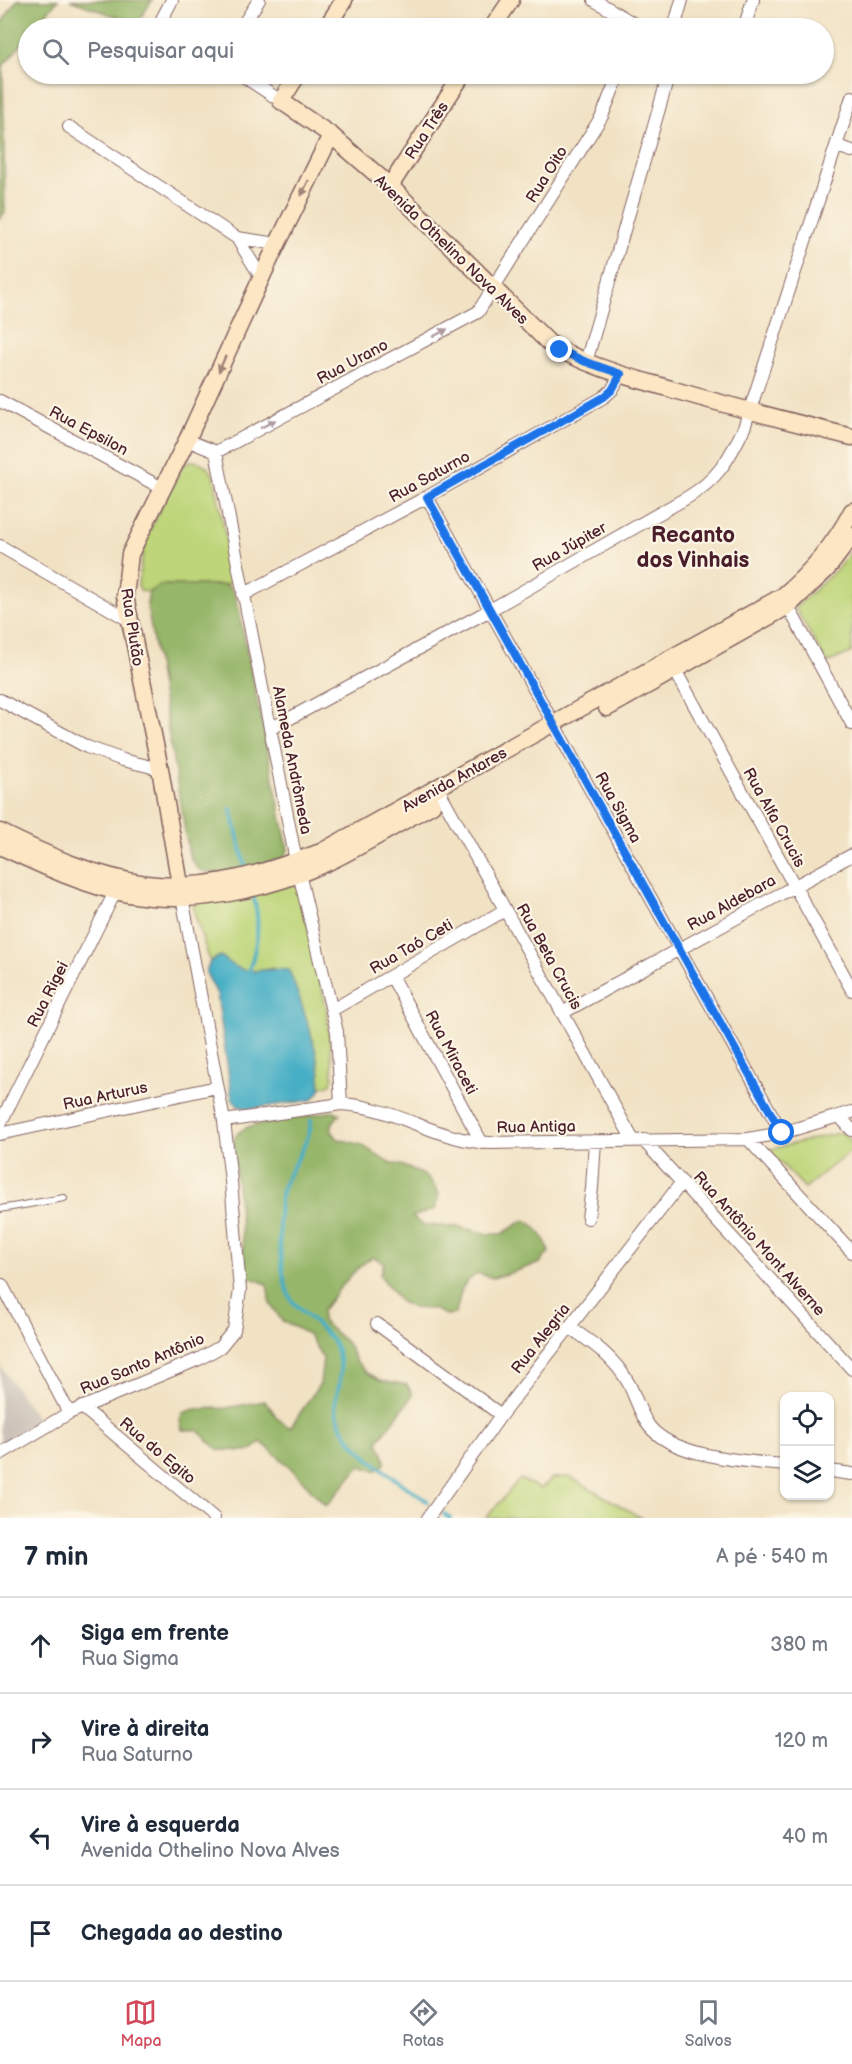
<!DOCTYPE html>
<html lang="pt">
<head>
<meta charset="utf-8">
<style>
	body { margin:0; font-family:"Balsamiq Sans",sans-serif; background:#f6f6f7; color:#1f2937 }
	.controls { position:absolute; right:18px; bottom:18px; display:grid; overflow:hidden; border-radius:12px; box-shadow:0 2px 4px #0004 }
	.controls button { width:54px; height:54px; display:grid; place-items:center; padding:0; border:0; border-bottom:2px solid #e0e1e3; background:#fff; color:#1f2937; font:30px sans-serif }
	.stop { position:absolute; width:18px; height:18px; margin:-14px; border:4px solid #1a73e8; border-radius:50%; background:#fff }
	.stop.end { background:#1a73e8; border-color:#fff; box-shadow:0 2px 6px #0008 }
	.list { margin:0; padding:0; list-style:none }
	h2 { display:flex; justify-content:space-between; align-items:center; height:78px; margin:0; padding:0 24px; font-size:26px }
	h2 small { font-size:20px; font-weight:400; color:#747a83 }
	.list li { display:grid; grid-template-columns:39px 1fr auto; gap:18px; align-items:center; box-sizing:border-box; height:96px; padding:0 24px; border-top:2px solid #e0e1e3 }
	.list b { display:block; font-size:22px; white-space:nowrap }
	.list p { margin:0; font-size:20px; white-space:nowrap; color:#747a83 }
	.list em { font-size:20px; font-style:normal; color:#747a83 }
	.icon { flex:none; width:33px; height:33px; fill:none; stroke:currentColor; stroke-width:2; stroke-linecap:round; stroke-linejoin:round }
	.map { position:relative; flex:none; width:852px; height:1518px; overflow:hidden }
	.search { position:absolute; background:#fff; box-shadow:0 2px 4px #0004; left:18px; right:18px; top:18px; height:66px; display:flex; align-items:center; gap:15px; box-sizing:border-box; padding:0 21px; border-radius:33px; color:#747a83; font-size:22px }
	.sheet { height:462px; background:#fff }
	nav { display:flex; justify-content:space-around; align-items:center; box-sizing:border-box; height:84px; border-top:2px solid #e0e1e3; background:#fff; font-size:16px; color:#747a83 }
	nav a { display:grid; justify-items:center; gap:3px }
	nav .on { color:#d1495b }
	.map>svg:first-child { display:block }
	.industrial { fill:#ccc2b9 }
	.green { fill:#bed579; stroke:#847a52; stroke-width:1.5 }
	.forest { fill:#96b669; stroke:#706a4a; stroke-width:1.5 }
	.water { fill:#46afc5; stroke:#486778; stroke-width:1.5 }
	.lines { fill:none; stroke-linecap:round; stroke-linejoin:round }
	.stream { stroke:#46afc5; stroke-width:4 }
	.lane-casing { stroke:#846361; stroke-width:8 }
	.street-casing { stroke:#846361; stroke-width:14 }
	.secondary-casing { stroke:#846361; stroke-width:19 }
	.lane { stroke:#fff; stroke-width:6 }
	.street { stroke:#fff; stroke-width:12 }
	.secondary { stroke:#fce6c4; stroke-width:16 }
	.oneway { fill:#a38278 }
	.oneway2 { fill:#ae9aa0 }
	.route { stroke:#1a73e8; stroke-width:8 }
	.labels { text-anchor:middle; stroke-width:4.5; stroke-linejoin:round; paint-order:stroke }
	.street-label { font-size:16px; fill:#4a1f2b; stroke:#fcf5e5 }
	.district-label { font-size:22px; font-weight:bold; fill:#4a1f2b; stroke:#fcf5e5 }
</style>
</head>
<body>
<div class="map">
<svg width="852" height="1518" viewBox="0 0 852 1518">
	<rect width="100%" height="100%" fill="#fcf5e5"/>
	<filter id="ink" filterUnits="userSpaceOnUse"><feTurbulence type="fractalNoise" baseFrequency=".0167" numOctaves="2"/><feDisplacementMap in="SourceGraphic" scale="12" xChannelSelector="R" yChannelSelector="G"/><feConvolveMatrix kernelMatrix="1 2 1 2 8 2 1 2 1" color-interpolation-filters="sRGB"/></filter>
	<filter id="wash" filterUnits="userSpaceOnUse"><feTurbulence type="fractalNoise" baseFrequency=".008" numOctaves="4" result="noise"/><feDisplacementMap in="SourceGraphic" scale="24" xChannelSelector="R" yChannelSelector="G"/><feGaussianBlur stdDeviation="1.35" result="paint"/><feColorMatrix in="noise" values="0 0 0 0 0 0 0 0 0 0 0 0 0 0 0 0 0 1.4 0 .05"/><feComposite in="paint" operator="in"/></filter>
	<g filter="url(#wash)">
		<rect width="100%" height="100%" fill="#f1e2c4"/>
		<!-- industrial -->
		<path class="industrial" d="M0,1365L39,1421L0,1445Z"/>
		<!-- green -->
		<path class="green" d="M190,461C203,461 207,466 214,476L233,575L231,582L225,585H161L149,592L141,591L138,585L145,540L182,466Z
			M852,551V652L827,663L795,608L836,570Z
			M293,884L299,889L327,1011L333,1076L331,1084L320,1088L317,1063L309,1026L273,968C247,973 242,975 221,956L210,961L193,909L195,903Z
			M842,1132L852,1142V1150L805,1188L768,1150Z
			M570,1477L642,1518H486L520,1479L541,1489L552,1478Z"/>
		<!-- forest -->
		<path class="forest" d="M17,0H58L34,28H28V36L3,66L5,212L0,219V25Z
			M70,0H152L137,24Z
			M161,585H225L231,588L236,598L288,850L284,858C264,863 216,881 199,869C194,866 191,859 189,854L147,604L149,592Z
			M334,1111L340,1114L333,1122L331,1130L338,1139L362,1145L387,1162L401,1165L422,1174L431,1181L439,1194L435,1209L412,1217L423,1225L459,1227L488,1234H502L524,1220C536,1224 546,1239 549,1252L540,1263L510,1273L493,1278L478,1273C456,1288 463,1292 455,1314L446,1315L433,1309L413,1308L400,1302L380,1275L384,1263L374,1257C358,1263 333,1296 322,1311V1321L347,1343L356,1361L366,1372L380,1380L407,1385L413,1395L378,1441C380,1450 386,1456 385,1464L375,1471L360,1466L326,1506L290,1467L261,1442L251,1451L219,1450L197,1430H182L180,1421L183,1413L195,1409L226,1408L264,1401L270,1407L277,1418L290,1428L320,1384L323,1358L308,1334L282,1321L270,1303L267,1284L246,1276L233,1146C234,1134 240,1130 251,1126Z"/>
		<!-- water -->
		<path class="water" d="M221,956C251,982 256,965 289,970C299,995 324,1064 320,1089C319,1094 315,1097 311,1100L249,1109L238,1106L232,1099L217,994L206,973L210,961Z"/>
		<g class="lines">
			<!-- stream -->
			<path class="stream" d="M231,809L245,866
				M248,973C258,947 261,922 253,895
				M311,1120C311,1148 283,1172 280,1201C278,1223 279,1287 294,1303C302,1312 329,1334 333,1342C340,1354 342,1373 339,1386C338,1392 335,1398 335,1404C338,1446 396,1479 427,1501
				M444,1514L450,1518"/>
		</g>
	</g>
	<g filter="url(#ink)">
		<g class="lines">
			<!-- lane casing -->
			<g class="lane-casing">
				<path id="lane" d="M0,1209L64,1198"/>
			</g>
			<!-- street casing -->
			<g class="street-casing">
				<path id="street" d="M594,0L641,28
					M172,28L165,24L162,19L172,0
					M241,28L259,0
					M674,28L682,0
					M744,28L753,0
					M240,74L281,101
					M69,127L237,238L278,244
					M837,146L852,151
					M237,238L261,277
					M586,362L669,74
					M0,401L162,488
					M187,440L216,452L296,861L337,1032L341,1104
					M216,452L478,312L602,116L619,74
					M427,497L782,1133
					M0,546L129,620
					M243,595L427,497L604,397L612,390L621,374
					M785,601L852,724
					M671,663L852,990
					M0,700L87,747L123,760L160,769
					M270,729L490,610L688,497C718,479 729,459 744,428L852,97
					M438,789L633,1140
					M392,977L482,1143
					M332,1010L505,910
					M562,1013L852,855
					M839,1116L852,1130
					M224,1121L341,1104C393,1106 437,1141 490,1143L748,1139L782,1133L852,1112
					M0,1124L118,886
					M0,1134L217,1087
					M748,1139L852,1252
					M643,1140L852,1369
					M588,1218L592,1188L595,1141
					M2,1285L69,1413
					M377,1324L501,1415
					M569,1327C593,1343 615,1358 629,1384C636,1398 640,1414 649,1426C674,1458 747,1461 784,1465
					M82,1407L214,1518
					M0,1454L69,1413L199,1359L220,1347L234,1330L240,1290L231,1181L224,1121L182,897
					M830,1471L852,1474
					M428,1518L501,1415L682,1182"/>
			</g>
			<!-- secondary casing -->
			<g class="secondary-casing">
				<path id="secondary" d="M326,28L344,0
					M492,28L511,0
					M298,74L281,101L331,135L390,186L549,343C587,367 631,377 674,390C733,407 792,422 852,437
					M390,186L463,74
					M607,708L788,606L827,569L852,536
					M0,832C46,855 95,877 146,884C206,892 265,873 321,852L783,596C810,573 835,544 852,511
					M0,846C41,865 83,885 128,894C192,906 265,890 324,864C361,847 397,824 432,805
					M182,896L160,769L125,596L130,554L187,440L270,259L331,135"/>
			</g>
			<!-- lane -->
			<use href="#lane" class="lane"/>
			<!-- street -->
			<use href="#street" class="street"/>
			<!-- secondary -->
			<use href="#secondary" class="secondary"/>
		</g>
		<!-- one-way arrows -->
		<defs><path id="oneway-solid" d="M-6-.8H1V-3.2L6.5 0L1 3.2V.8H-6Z" transform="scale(1.5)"/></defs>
		<g class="oneway">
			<use href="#oneway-solid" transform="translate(305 188) rotate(116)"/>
			<use href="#oneway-solid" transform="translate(222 364) rotate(114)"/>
		</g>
		<g class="oneway2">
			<use href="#oneway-solid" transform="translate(440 333) rotate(-28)"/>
			<use href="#oneway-solid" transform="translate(268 424) rotate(-28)"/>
		</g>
	</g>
	<g class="lines" filter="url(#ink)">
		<!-- route -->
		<path class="route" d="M560,350L586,362L621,374L612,390L604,397L427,497L782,1133"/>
	</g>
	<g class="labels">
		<!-- street labels -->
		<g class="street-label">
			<text transform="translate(426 130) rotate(-57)" y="6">Rua Três</text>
			<text transform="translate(546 174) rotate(-58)" y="6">Rua Oito</text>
			<text transform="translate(452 249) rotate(44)" y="6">Avenida Othelino Nova Alves</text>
			<text transform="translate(352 361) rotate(-28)" y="6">Rua Urano</text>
			<text transform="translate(89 430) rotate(28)" y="6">Rua Epsilon</text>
			<text transform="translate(429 476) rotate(-29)" y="6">Rua Saturno</text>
			<text transform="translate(569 546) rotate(-30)" y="6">Rua Júpiter</text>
			<text transform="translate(133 627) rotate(81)" y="6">Rua Plutão</text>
			<text transform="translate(293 760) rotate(79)" y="6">Alameda Andrômeda</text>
			<text transform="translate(454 779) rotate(-29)" y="6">Avenida Antares</text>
			<text transform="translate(619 807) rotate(61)" y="6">Rua Sigma</text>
			<text transform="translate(775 817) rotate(61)" y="6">Rua Alfa Crucis</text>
			<text transform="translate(731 902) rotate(-29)" y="6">Rua Aldebara</text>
			<text transform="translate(411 946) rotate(-30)" y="6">Rua Taó Ceti</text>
			<text transform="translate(550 956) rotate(61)" y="6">Rua Beta Crucis</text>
			<text transform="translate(47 994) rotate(-63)" y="6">Rua Rigei</text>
			<text transform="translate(452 1052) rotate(62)" y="6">Rua Miraceti</text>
			<text transform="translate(105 1095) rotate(-12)" y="6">Rua Arturus</text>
			<text transform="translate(536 1126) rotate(-1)" y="6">Rua Antiga</text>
			<text transform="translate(760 1243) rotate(48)" y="6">Rua Antônio Mont Alverne</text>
			<text transform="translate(540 1338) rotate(-52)" y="6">Rua Alegria</text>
			<text transform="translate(142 1363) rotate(-23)" y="6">Rua Santo Antônio</text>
			<text transform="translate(158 1450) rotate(40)" y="6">Rua do Egito</text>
		</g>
		<!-- district labels -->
		<g class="district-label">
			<text x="693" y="542">Recanto<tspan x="693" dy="25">dos Vinhais</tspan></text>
		</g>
	</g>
</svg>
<div class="controls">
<button><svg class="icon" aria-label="locate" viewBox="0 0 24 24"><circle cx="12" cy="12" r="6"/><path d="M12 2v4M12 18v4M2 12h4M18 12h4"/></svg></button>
<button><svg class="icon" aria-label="layers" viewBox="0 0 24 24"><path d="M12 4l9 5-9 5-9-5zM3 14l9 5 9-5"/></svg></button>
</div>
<div class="stop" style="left:782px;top:1133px"></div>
<div class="stop end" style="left:560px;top:350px"></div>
<div class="search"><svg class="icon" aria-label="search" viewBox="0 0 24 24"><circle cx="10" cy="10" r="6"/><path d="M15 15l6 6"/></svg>Pesquisar aqui</div>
</div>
<section class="sheet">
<h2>7 min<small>A pé · 540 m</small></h2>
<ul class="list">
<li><svg class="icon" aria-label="ahead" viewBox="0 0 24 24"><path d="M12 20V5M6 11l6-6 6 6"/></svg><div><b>Siga em frente</b><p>Rua Sigma</p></div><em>380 m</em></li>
<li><svg class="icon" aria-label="right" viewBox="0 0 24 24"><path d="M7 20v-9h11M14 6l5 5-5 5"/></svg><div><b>Vire à direita</b><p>Rua Saturno</p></div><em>120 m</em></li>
<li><svg class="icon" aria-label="left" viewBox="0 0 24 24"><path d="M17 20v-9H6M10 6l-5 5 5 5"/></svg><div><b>Vire à esquerda</b><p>Avenida Othelino Nova Alves</p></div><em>40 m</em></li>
<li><svg class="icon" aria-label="arrive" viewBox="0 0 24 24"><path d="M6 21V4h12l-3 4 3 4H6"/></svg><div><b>Chegada ao destino</b></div></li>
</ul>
</section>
<nav>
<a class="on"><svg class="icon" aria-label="map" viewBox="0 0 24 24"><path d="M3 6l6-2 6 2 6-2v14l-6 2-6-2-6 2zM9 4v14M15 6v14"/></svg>Mapa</a>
<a><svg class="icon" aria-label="directions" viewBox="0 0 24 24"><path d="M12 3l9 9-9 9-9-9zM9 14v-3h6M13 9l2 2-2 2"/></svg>Rotas</a>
<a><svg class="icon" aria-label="saved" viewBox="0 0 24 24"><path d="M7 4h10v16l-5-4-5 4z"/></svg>Salvos</a>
</nav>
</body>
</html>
